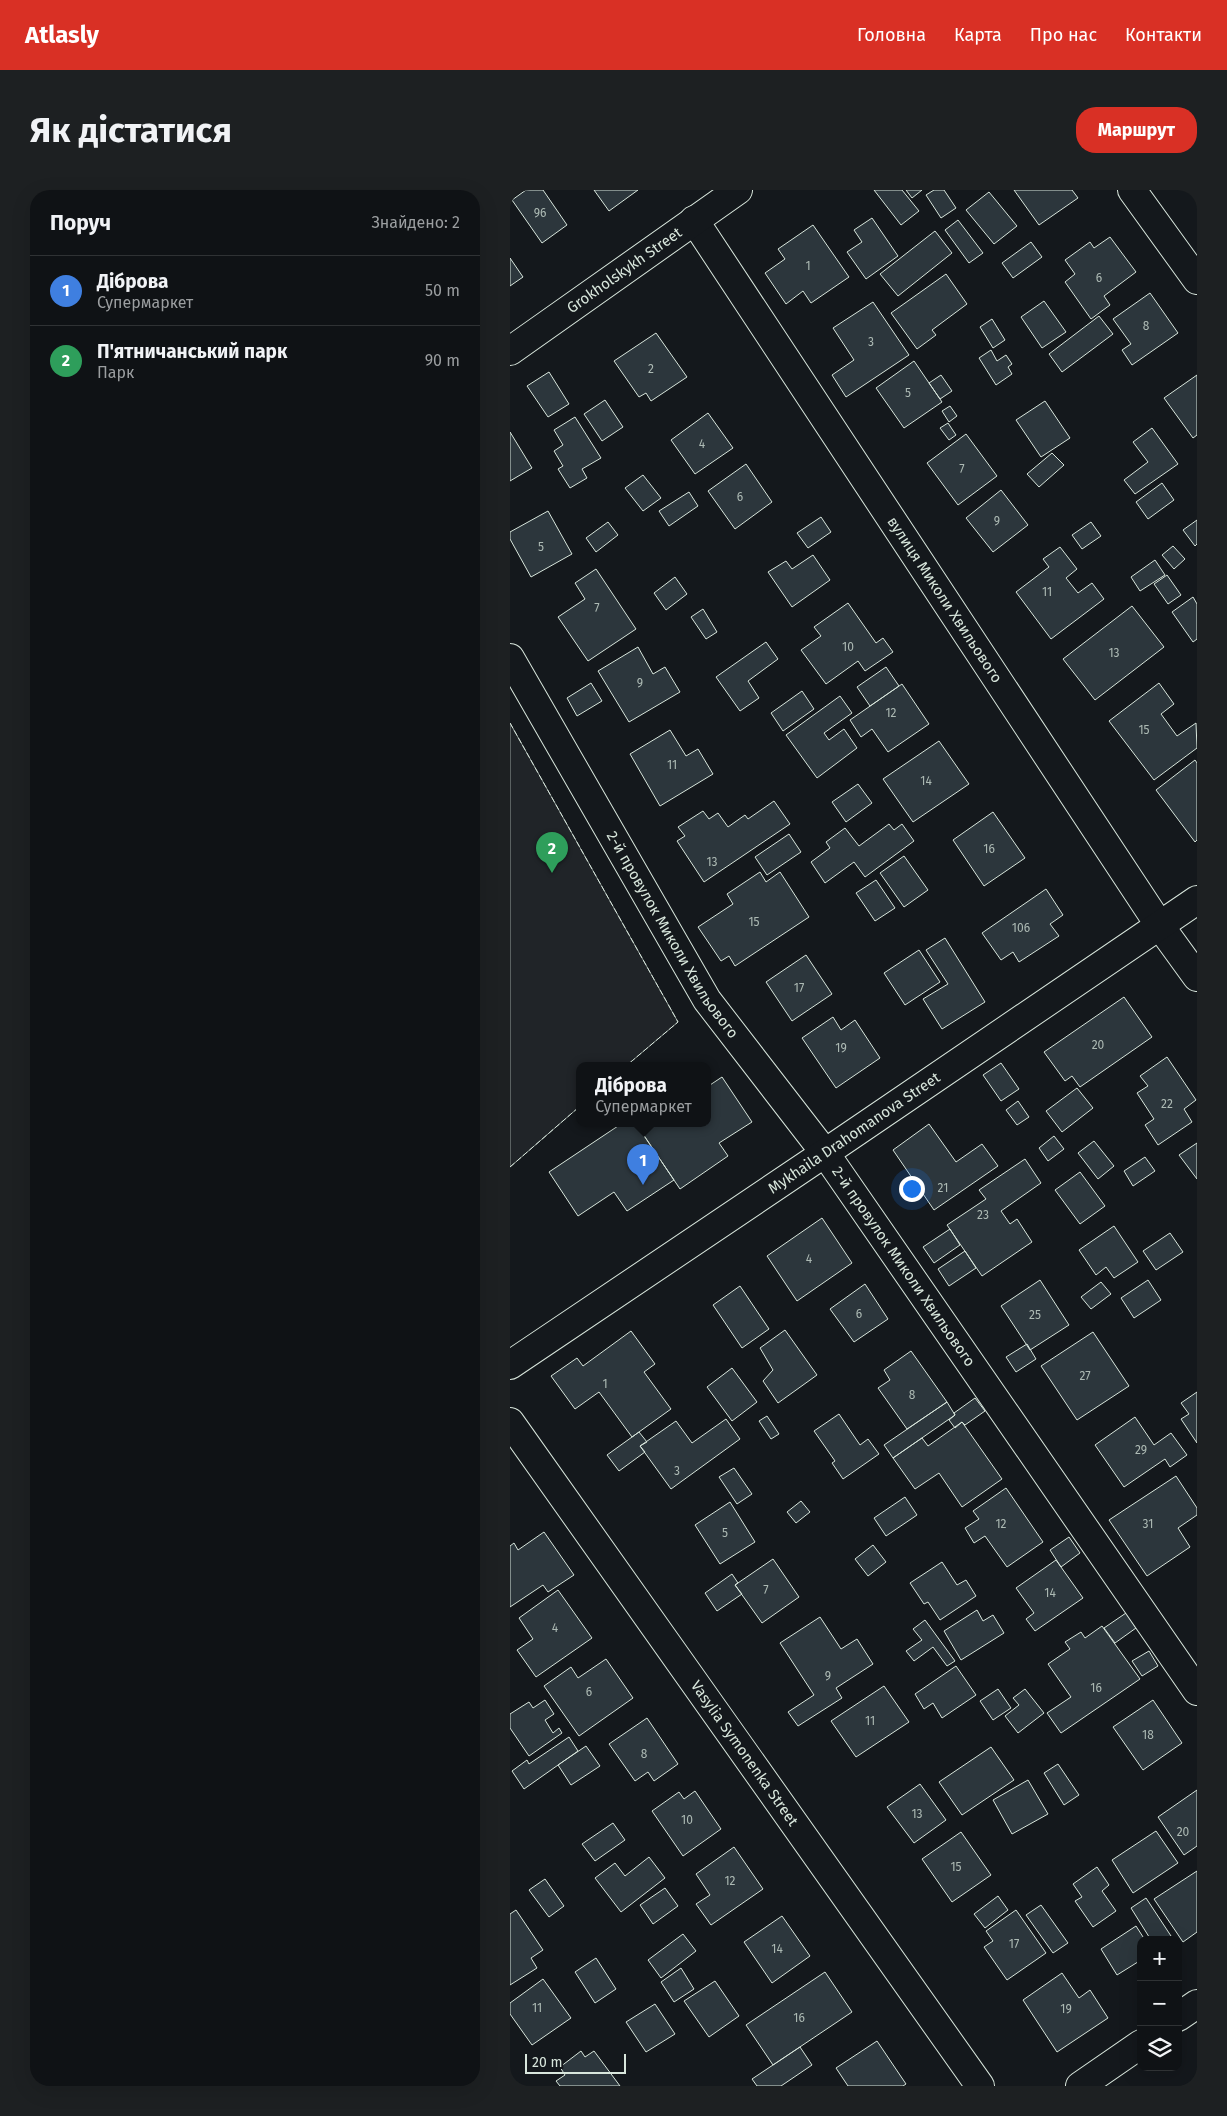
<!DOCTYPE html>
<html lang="uk">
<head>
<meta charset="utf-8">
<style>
	body { margin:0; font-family:"Fira Sans",sans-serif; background:#1d2022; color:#f1f3f6 }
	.controls { position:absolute; right:15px; bottom:15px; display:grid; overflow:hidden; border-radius:10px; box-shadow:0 5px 20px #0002 }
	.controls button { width:45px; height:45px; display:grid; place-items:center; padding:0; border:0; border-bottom:1px solid #2f3234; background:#0f1215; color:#f1f3f6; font:25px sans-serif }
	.scale { position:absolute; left:15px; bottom:12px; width:101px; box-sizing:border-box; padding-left:5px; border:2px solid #d8e6dc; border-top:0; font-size:14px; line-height:18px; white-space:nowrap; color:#d8e6dc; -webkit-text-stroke:4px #14181c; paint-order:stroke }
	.you { position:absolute; left:401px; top:998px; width:18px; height:18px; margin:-12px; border:4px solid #fff; border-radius:50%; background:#1a73e8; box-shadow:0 0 0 8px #1a73e833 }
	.badge { display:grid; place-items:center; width:32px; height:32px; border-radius:50%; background:#d93025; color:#fff; font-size:16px; font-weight:700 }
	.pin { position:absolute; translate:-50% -41px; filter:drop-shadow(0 1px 2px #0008) }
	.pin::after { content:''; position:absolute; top:26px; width:18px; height:15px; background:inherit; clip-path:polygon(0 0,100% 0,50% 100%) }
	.popup { position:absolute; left:66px; top:872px; width:135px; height:65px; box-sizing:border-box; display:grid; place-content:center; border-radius:10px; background:#0f1215; filter:drop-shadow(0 1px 4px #0005); font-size:16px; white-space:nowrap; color:#9b9ea0 }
	.popup b { font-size:19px; color:#f1f3f6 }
	.popup::after { content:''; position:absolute; left:50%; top:100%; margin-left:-10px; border:10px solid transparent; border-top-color:#0f1215 }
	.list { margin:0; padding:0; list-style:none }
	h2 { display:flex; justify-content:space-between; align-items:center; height:65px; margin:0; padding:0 20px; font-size:21px }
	h2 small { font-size:16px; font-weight:400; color:#9b9ea0 }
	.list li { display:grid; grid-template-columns:32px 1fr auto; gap:15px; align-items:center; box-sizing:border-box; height:70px; padding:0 20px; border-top:1px solid #2f3234 }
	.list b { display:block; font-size:19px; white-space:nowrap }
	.list p { margin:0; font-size:16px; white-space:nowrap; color:#9b9ea0 }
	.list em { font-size:16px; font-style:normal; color:#9b9ea0 }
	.icon { flex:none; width:28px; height:28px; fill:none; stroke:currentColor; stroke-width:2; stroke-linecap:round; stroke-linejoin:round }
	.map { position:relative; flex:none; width:687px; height:1896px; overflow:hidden; border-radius:20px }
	header { display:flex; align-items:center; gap:30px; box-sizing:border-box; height:70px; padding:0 25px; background:#d93025; color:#fff }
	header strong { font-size:24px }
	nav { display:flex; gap:28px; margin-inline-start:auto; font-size:18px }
	.intro { display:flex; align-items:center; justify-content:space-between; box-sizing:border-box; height:120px; padding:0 30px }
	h1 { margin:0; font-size:35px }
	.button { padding:12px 22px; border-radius:20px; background:#d93025; color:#fff; font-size:18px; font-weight:700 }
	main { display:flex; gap:30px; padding:0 30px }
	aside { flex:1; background:#0f1215; border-radius:20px; box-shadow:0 5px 20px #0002 }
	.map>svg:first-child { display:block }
	.green { fill:#202428; stroke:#939e99 }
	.building { fill:#2c363c; stroke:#d8e6dc }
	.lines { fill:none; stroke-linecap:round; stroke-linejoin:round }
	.minor-casing { stroke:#d8e6dc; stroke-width:30 }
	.tertiary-casing { stroke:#d8e6dc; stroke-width:30 }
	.minor { stroke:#14181c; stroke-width:28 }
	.tertiary { stroke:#14181c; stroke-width:28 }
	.fence { stroke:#d8e6dc; stroke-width:1; stroke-dasharray:6 2.5; stroke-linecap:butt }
	.labels { text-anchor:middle; stroke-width:4; stroke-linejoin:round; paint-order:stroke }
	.number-label { font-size:12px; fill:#adbab4 }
	.street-label { font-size:15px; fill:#d8e6dc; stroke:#14181c }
</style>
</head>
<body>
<header>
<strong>Atlasly</strong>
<nav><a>Головна</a><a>Карта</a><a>Про нас</a><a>Контакти</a></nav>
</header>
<div class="intro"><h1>Як дістатися</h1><a class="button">Маршрут</a></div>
<main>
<aside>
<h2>Поруч<small>Знайдено: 2</small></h2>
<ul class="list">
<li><span class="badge" style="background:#3f7fe0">1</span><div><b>Діброва</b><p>Супермаркет</p></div><em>50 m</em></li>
<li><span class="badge" style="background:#2e9e5b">2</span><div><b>П'ятничанський парк</b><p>Парк</p></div><em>90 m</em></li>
</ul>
</aside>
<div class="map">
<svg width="687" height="1896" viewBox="0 0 687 1896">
	<rect width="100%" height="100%" fill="#14181c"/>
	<!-- green -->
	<path class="green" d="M0,533L168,832L116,876H69V917L0,977Z"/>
	<!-- building -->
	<path class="building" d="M16,0H33L57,35L32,53L2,10Z
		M84,0H128L99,21Z
		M364,0H392L409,21L391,35Z
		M396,0H412L402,8Z
		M424,0H434L446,18L431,28L416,5Z
		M504,0H562L568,8L529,35Z
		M479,2L507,36L484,54L456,20Z
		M362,28L388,66L356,89L337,62L352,52L344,40Z
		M448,30L473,63L459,73L435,40Z
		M303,35L339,87L301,113L293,101L276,114L255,83L275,69L268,59Z
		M425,41L442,63L388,106L370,84Z
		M600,47L626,82L594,106L600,115L581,129L555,92L565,84L555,70L580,52L584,58Z
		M521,52L532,67L503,88L492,73Z
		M0,68L13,87L0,96Z
		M436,84L457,114L422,140L426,145L407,159L381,123Z
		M640,103L668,143L622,175L612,160L621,154L603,129Z
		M534,111L556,142L532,158L511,127Z
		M363,112L399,165L336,207L322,185L344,170L323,138Z
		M589,126L603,144L552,182L539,164Z
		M482,129L495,150L483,158L470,137Z
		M146,143L177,187L141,211L136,203L129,207L104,171Z
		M481,160L487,171L496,165L502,174L498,177L502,184L486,195L469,168Z
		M404,171L432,212L394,238L366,198Z
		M39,182L59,214L38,227L17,196Z
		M431,185L442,201L430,209L419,193Z
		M687,185V245L683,248L654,208Z
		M95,210L113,237L92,251L74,224Z
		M535,211L560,248L531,267L506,230Z
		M440,216L447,226L439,232L432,221Z
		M198,223L223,258L185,284L161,250Z
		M65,227L91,268L72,279L77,288L60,298L48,279L53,276L44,261L53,255L44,240Z
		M438,233L446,245L439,250L430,238Z
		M642,238L668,274L625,304L614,290L638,272L623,252Z
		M0,242L22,278L0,291Z
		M456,244L487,286L448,315L417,273Z
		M542,263L554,275L529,297L517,284Z
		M236,274L262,312L225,339L198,301Z
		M133,285L151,308L133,321L115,298Z
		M652,293L664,310L638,329L626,312Z
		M491,300L518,335L483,362L456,328Z
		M179,302L188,316L159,336L149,321Z
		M38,321L62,364L21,387L0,349V342Z
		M311,327L321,342L298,358L287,343Z
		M687,330V354L685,356L673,340Z
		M98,332L108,345L86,362L76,348Z
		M581,332L591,346L572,359L562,345Z
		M663,356L675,369L664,379L652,365Z
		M550,357L567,379L556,388L568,403L582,393L594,409L541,449L506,402L539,377L533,369Z
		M303,365L320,390L282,417L258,382L276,371L282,379Z
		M645,370L655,385L630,401L621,387Z
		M86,379L126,439L78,471L48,427L75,409L65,393Z
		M657,385L671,405L658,414L644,394Z
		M165,387L177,404L156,420L144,403Z
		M683,407L687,414V449L683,452L662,422Z
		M338,413L366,453L373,448L383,462L355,481L348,471L316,494L291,460L311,446L304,437Z
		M622,416L654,457L585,510L553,469Z
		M193,419L207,442L196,449L181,427Z
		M256,452L268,469L238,491L249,508L230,521L206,487Z
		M128,457L143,484L155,477L170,502L119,532L88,481Z
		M376,477L389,496L360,516L347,497Z
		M81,493L92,511L67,526L57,508Z
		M649,493L664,514L651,524L667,546L686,533L687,558L644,590L599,531Z
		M392,494L419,534L378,562L362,539L351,547L340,530Z
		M292,501L304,519L273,541L261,523Z
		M330,506L342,523L314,543L319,550L334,539L347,558L307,588L276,545Z
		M160,540L176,566L188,559L203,584L150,616L120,564Z
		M429,551L459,594L403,632L373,589Z
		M685,570L687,573V650L685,652L646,600Z
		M348,594L362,613L336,632L322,612Z
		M264,611L280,634L194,692L167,651L175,646L168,637L193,621L199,629L208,623L218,637L235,625L238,629Z
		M483,622L515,668L474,696L443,650Z
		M379,634L384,640L392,634L404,651L355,687L344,672L315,693L301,672L320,658L316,652L335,638L349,656Z
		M279,644L291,662L257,685L245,667Z
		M394,666L418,700L394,717L370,683Z
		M250,682L256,692L270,682L299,727L225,776L219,766L211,771L188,737L223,714L217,704Z
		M366,690L385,718L365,731L346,703Z
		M536,699L553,725L540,734L549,746L509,772L503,762L491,770L472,743Z
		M435,748L475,812L432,839L413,809L438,794L416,760Z
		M409,760L430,792L395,815L374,783Z
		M296,765L322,804L282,831L256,792Z
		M614,807L642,847L570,897L562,886L555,891L534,862Z
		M323,827L331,840L345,830L370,868L326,898L292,848Z
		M657,867L686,910L674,919L682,932L648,955L635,935L644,929L627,903L638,896L630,886Z
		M491,873L509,899L491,911L473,885Z
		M212,887L242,932L209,953L218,966L170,999L129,938L134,934H197V897Z
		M567,898L583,918L552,942L536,921Z
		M508,911L519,927L507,935L496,920Z
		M111,934H126L164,990L117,1021L104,1002L68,1026L39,982Z
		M419,934L446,972L472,954L488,976L424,1020L383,960Z
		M544,946L554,959L538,971L529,958Z
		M584,951L604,976L588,989L568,963Z
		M687,953V989L669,965Z
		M635,967L645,981L623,996L614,981Z
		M515,969L531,993L491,1021L500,1034L507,1029L522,1052L472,1086L437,1035L476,1009L469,1000Z
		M570,982L595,1016L570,1034L545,1000Z
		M312,1028L342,1073L287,1111L257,1066Z
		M604,1036L628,1072L604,1088L596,1077L586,1085L569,1060Z
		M440,1039L450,1055L424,1073L413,1057Z
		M660,1043L673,1062L646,1080L633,1061Z
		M455,1061L466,1078L439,1096L428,1079Z
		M530,1090L559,1135L520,1160L491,1116Z
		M638,1090L651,1110L624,1128L611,1108Z
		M591,1092L601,1104L581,1119L571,1107Z
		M355,1094L378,1129L344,1152L320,1119Z
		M230,1096L259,1139L232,1158L203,1115Z
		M275,1140L307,1185L268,1213L253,1191L263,1180L250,1158Z
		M121,1141L145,1174L134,1182L161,1219L122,1247L89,1202L65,1219L41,1186L67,1168L73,1176Z
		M583,1142L619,1196L567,1230L531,1176Z
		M517,1154L526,1169L506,1182L496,1167Z
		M401,1161L437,1212L397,1239L368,1198L380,1190L374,1180Z
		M222,1178L247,1212L222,1231L197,1197Z
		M687,1202V1253L671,1229L679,1224L671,1213Z
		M465,1208L475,1221L455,1235L452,1232L445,1238L439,1230L445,1225L444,1223Z
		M437,1212L445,1225L383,1268L374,1255Z
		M329,1224L350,1255L358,1249L369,1264L333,1289L322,1273L325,1271L304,1241Z
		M257,1226L269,1244L261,1249L249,1231Z
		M625,1227L644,1255L661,1243L677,1265L660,1277L655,1269L614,1297L585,1255Z
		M216,1229L230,1249L161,1299L130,1256L166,1231L182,1253Z
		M452,1232L492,1289L452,1317L429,1283L405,1299L383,1268L412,1248L418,1256Z
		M129,1242L137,1252L130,1256L135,1262L109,1281L97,1265Z
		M224,1278L242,1304L227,1314L209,1287Z
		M666,1286L687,1318V1325L668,1338L680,1357L637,1386L599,1330Z
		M496,1298L533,1352L497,1377L475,1346L464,1353L455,1338L469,1329L463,1321Z
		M395,1307L407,1325L376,1346L364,1328Z
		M291,1311L300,1322L286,1333L277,1322Z
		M220,1312L245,1352L210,1374L185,1335Z
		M34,1342L64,1385L38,1402L33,1395L0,1417V1356L4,1353L8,1360Z
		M559,1347L570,1363L551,1377L540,1360Z
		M363,1355L376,1372L358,1386L345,1369Z
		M263,1369L289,1407L252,1433L225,1395Z
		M546,1370L573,1408L525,1441L516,1429L524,1423L506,1398Z
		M432,1372L447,1395L456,1390L466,1406L430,1430L418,1412L414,1414L400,1393Z
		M222,1384L228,1393L225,1395L232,1404L207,1421L195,1403Z
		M48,1400L82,1448L26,1487L7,1460L23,1449L9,1428Z
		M467,1420L473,1431L483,1425L494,1443L451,1470L434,1441Z
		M616,1423L626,1438L605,1453L594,1438Z
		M310,1427L331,1459L347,1449L363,1474L326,1498L332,1508L288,1536L278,1522L304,1505L270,1453Z
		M415,1430L445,1471L437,1476L423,1457L404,1471L396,1461L412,1450L403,1439Z
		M592,1436L630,1489L551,1543L537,1523L561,1507L538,1474L560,1459L555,1452L571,1442L575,1448Z
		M639,1461L648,1476L632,1486L622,1471Z
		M96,1469L123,1508L69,1546L34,1496L61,1477L68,1488Z
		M446,1476L466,1505L432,1528L423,1513L414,1519L405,1504Z
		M374,1496L399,1532L346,1567L321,1531Z
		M488,1499L501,1518L483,1530L470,1511Z
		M515,1499L534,1523L508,1543L495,1526L509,1515L503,1508Z
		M35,1510L44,1524L35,1530L43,1543L49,1538L52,1543L19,1566L0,1538V1524L19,1512L23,1518Z
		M643,1510L672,1553L633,1580L603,1537Z
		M137,1528L168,1574L144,1591L138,1582L125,1591L99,1554Z
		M59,1547L68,1561L14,1599L2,1581L17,1570L19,1574Z
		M76,1556L90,1576L61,1595L48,1575Z
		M481,1557L504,1590L452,1625L429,1592Z
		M548,1574L569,1605L554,1615L534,1583Z
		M518,1590L538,1624L502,1644L483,1610Z
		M410,1594L436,1630L404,1653L377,1617Z
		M687,1600V1656L674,1665L648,1627Z
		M185,1601L211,1639L173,1666L142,1621L169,1602L174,1609Z
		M103,1633L115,1650L85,1671L72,1654Z
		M646,1641L668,1673L623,1703L602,1670Z
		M451,1642L481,1685L442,1712L412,1669Z
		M224,1657L253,1699L201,1735L186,1714L200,1705L186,1684Z
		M139,1667L155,1688L111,1722L85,1688L105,1673L115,1686Z
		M587,1677L599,1695L592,1701L606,1721L583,1737L565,1711L572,1707L563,1694Z
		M687,1681V1742L673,1752L644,1709Z
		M35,1689L54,1716L39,1727L19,1700Z
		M155,1698L168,1716L143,1734L130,1715Z
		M488,1706L498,1720L475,1738L464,1724Z
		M636,1708L661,1746L656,1750H641L621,1718Z
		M531,1715L558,1753L543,1763L516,1725Z
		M6,1720L33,1760L21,1768L27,1778L0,1795V1724Z
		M506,1720L536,1763L497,1790L474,1757L483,1751L476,1741Z
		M272,1726L300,1766L262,1793L234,1752Z
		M626,1736L635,1750H631V1770L607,1785L591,1759Z
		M173,1744L186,1761L151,1788L138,1770Z
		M86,1768L106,1799L85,1813L65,1782Z
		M171,1778L184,1799L164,1812L151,1792Z
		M315,1782L342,1822L263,1875L236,1835Z
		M552,1783L569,1808L580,1800L598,1828L547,1862L513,1810Z
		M33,1789L61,1828L22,1855L0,1824V1813Z
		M205,1791L229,1826L199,1847L174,1811Z
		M145,1814L165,1844L136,1862L116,1832Z
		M367,1851L396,1894L393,1896H338L326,1878Z
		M290,1857L302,1875L271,1896H247L242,1889Z
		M71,1861L75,1867L84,1861L110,1896H50L46,1891L55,1885L50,1877Z"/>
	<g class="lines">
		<!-- minor casing -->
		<g class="minor-casing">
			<g id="minor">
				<path d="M622,0L687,90"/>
				<path id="s1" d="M184,30L650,736L687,787"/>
				<path id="s2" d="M0,161L228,0"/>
				<path id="s3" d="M0,468L197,810L315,963L687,1501"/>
				<path id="s4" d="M0,1232L470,1896"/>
				<path d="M668,1827L687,1814"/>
				<path d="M570,1896L631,1854"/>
			</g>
		</g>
		<!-- tertiary casing -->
		<g class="tertiary-casing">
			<g id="tertiary">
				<path id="s5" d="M0,1175L315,963L687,710"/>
			</g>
		</g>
		<!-- minor -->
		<use href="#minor" class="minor"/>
		<!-- tertiary -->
		<use href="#tertiary" class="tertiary"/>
		<!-- fence -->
		<path class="fence" d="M0,533L168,832L116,876
			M0,977L69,917"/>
	</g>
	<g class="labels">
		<!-- number labels -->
		<g class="number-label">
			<text x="30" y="27">96</text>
			<text x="298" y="80">1</text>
			<text x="589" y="92">6</text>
			<text x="636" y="140">8</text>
			<text x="361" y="156">3</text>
			<text x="141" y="183">2</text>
			<text x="398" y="207">5</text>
			<text x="192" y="258">4</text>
			<text x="452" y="283">7</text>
			<text x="230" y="311">6</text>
			<text x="487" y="335">9</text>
			<text x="31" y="361">5</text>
			<text x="537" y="406">11</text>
			<text x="87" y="422">7</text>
			<text x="338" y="461">10</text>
			<text x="604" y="467">13</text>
			<text x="130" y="497">9</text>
			<text x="381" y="527">12</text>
			<text x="634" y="544">15</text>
			<text x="162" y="579">11</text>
			<text x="416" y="595">14</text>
			<text x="479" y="663">16</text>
			<text x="202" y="676">13</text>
			<text x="244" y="736">15</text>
			<text x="511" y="742">106</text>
			<text x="289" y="802">17</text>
			<text x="588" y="859">20</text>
			<text x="331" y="862">19</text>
			<text x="657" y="918">22</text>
			<text x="433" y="1002">21</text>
			<text x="473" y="1029">23</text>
			<text x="299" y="1073">4</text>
			<text x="349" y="1128">6</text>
			<text x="525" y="1129">25</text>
			<text x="575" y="1190">27</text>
			<text x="95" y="1198">1</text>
			<text x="402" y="1209">8</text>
			<text x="631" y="1264">29</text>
			<text x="167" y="1285">3</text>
			<text x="491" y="1338">12</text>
			<text x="638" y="1338">31</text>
			<text x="215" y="1347">5</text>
			<text x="256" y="1404">7</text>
			<text x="540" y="1407">14</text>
			<text x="45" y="1442">4</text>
			<text x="318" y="1490">9</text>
			<text x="586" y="1502">16</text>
			<text x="79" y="1506">6</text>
			<text x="360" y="1535">11</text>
			<text x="638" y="1549">18</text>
			<text x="134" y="1568">8</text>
			<text x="407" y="1628">13</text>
			<text x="177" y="1634">10</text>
			<text x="673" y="1646">20</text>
			<text x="446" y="1681">15</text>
			<text x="220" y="1695">12</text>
			<text x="504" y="1758">17</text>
			<text x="267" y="1763">14</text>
			<text x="27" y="1822">11</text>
			<text x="556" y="1823">19</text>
			<text x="289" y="1832">16</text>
		</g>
		<!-- street labels -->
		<g class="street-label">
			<text dy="5" stroke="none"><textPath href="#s2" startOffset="140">Grokholskykh Street</textPath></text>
			<text dy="5" stroke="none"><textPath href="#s1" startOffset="455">вулиця Миколи Хвильового</textPath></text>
			<text dy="5" stroke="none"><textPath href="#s3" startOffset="321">2-й провулок Миколи Хвильового</textPath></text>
			<text dy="5" stroke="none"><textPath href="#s5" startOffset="415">Mykhaila Drahomanova Street</textPath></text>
			<text dy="5" stroke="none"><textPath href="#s3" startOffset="726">2-й провулок Миколи Хвильового</textPath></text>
			<text dy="5" stroke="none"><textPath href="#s4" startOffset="406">Vasylia Symonenka Street</textPath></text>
		</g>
	</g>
</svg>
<div class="controls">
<button>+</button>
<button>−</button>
<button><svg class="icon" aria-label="layers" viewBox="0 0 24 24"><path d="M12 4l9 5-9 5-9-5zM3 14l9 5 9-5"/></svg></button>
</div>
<div class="scale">20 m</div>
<div class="you"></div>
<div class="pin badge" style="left:133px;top:995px;background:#3f7fe0">1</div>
<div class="popup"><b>Діброва</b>Супермаркет</div>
<div class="pin badge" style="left:42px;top:683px;background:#2e9e5b">2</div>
</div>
</main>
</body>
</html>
